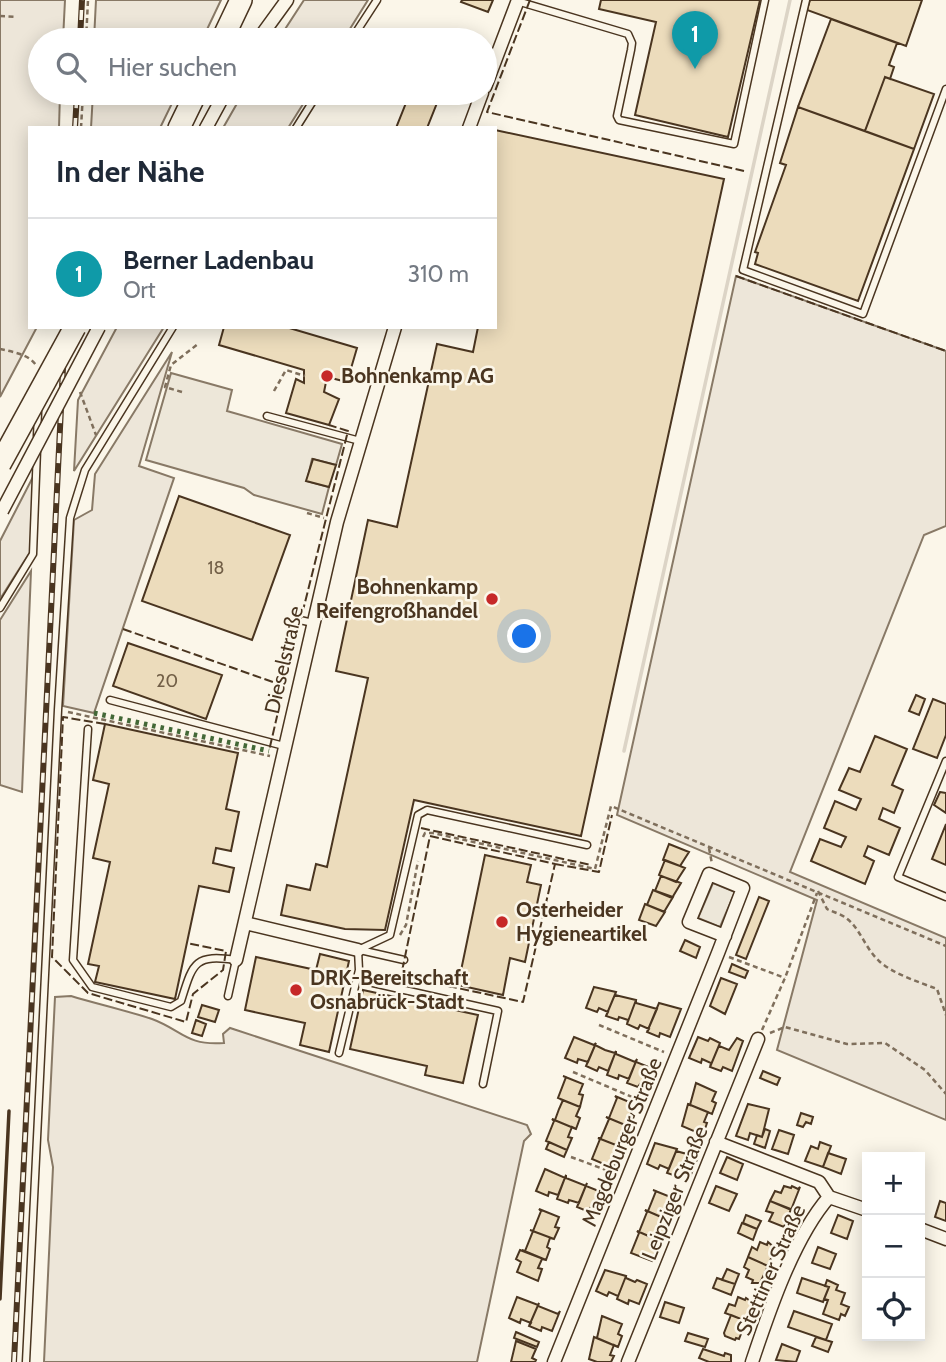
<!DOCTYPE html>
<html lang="de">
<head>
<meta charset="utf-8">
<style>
	body { margin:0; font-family:Cabin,sans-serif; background:#f2f2f3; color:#1f2937 }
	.controls { position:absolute; right:21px; bottom:21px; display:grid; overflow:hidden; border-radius:0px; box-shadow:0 4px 18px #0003 }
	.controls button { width:63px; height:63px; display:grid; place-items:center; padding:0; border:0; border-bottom:2px solid #e0e1e3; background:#fff; color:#1f2937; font:35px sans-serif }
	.you { position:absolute; left:525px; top:637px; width:24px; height:24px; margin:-18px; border:5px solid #fff; border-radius:50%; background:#1a73e8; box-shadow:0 0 0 10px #1a73e833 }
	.badge { display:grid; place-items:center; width:46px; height:46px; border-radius:50%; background:#c62828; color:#fff; font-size:23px; font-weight:700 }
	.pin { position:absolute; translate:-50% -58px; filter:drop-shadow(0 2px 4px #0008) }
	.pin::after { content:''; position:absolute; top:37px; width:24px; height:21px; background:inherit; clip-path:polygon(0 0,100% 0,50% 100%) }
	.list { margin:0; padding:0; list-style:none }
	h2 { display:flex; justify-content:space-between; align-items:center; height:91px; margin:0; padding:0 28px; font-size:30px }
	h2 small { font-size:23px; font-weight:400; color:#747a83 }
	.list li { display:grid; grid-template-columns:46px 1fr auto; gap:21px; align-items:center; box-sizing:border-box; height:112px; padding:0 28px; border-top:2px solid #e0e1e3 }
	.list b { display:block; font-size:26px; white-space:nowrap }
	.list p { margin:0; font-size:23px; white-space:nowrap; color:#747a83 }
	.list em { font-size:23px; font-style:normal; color:#747a83 }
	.icon { flex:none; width:38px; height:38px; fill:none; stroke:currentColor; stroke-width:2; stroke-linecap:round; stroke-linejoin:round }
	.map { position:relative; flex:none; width:946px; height:1362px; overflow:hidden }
	.search { position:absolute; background:#fff; box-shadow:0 4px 18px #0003; left:28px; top:28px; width:469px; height:77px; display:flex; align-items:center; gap:18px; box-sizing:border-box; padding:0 24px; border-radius:38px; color:#747a83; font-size:26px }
	.panel { position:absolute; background:#fff; box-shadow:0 4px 18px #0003; left:28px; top:126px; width:469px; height:203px; border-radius:0px }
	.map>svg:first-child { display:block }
	.green { fill:#ede6d9; stroke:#887966; stroke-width:2 }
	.parking { fill:#ede7d9; stroke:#887966; stroke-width:2 }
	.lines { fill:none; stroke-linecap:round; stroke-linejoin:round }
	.stream { stroke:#dcd4c6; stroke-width:3.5 }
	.building { fill:#ecdcbc; stroke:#4a3520; stroke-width:2 }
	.lane-casing { stroke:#4a3520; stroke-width:9 }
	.street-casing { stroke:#4a3520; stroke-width:15 }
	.highway-casing { stroke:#4a3520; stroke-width:24 }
	.path { stroke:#7f6f5c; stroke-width:2.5; stroke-dasharray:5 3.5; stroke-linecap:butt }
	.lane { stroke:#fbf6e9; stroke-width:6 }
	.street { stroke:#fbf6e9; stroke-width:12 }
	.highway { stroke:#fbf6e9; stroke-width:21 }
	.rail-casing { stroke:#4a3520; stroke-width:6 }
	.rail { stroke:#fbf6e9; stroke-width:3.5; stroke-dasharray:10; stroke-linecap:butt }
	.street-bridge-casing { stroke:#4a3520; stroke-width:15; stroke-linecap:butt }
	.highway-bridge-casing { stroke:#4a3520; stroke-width:24; stroke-linecap:butt }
	.street-bridge { stroke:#fbf6e9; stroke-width:12 }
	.highway-bridge { stroke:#fbf6e9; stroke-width:21 }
	.hedge { stroke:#436837; stroke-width:5; stroke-dasharray:3.5 5; stroke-linecap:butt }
	.fence { stroke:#4a3520; stroke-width:2; stroke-dasharray:9 3.5; stroke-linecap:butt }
	.wall { stroke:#4a3520; stroke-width:3.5 }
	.poi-dot { fill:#c62828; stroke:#fbf6e9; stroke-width:2.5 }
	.labels { text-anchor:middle; stroke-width:5; stroke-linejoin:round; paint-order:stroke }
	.number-label { font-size:18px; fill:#725f47 }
	.poi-label { font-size:21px; font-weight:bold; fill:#4a3520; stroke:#fbf6e9; text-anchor:start }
	.street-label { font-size:21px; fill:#4a3520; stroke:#fbf6e9 }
</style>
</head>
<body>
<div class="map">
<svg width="946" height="1362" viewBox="0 0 946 1362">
	<rect width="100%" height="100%" fill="#fbf6e9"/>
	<!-- green -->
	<path class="green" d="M0,0H65L63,40H40V93H60L59,128H30V327H37L0,397Z
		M96,0H221L202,40H94Z
		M304,0H368L343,40H278Z
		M93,93H177L160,128H91Z
		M243,93H310L288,128H223Z
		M736,276L946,351V526L924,535L790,872L946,938V1120L777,1050L817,900L617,815Z
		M117,327H164L74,471L78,400Z
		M172,352L139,466L174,478L94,713L63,706L74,520L92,510L95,474Z
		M35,473L32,549L0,599V541Z
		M31,571L22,792L0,785V620Z
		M71,996C97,1004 125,1010 152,1019C182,1030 186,1046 224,1043L223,1034L230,1028L527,1125L531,1134L524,1141L477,1362H44L53,1167L48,1140L55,997Z"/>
	<!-- parking -->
	<path class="parking" d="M171,373L232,390L227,411L342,444L336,465L312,459L307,481L329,487L322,514L254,495L244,488L146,460Z
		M713,883L735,892L720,927L698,918Z"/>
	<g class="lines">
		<!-- stream -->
		<path class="stream" d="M624,751L790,0"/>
	</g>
	<!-- building -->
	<path class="building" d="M462,0H493L488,12L461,2Z
		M601,0H760L728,137L635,115L656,22L599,9Z
		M810,0H922L906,46L807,10Z
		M831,19L897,43L889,65L894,67L890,79L885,77L865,131L798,107Z
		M885,77L934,94L914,149L865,131Z
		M410,93H441L427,128H396Z
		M798,107L914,149L858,301L755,264L758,253L755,252L786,165L780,163Z
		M495,130L724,179L581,836L414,800L385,930L345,929L281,915L287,885L310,890L316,864L327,867L368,678L336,671L368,520L397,527L437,344L473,352L478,327H495Z
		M224,327H286L357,348L347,382L327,377L324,392L339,399L329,425L286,413L296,379L304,383V370L219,345Z
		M313,459L336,465L329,487L306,481Z
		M179,496L290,535L252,640L142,601Z
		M128,643L222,675L206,719L113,686Z
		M916,695L925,699L919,715L909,711Z
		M933,699L946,704V735L937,758L913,749Z
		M105,724L238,753L226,809L239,812L231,851L216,848L213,863L234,868L229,892L199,886L175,999L95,982L99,966L88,964L110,862L93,858L109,784L93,780Z
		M875,736L907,749L892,785L903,790L894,813L883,808L879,819L900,828L889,855L868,846L864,856L874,861L865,884L811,861L820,839L841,847L846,837L824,828L835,801L856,810L861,799L839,790L849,768L860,772Z
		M940,792L946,793V813L934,805Z
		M946,824V865L932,859Z
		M669,844L689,852L680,866L663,860Z
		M485,855L531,865L527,882L541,885L525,962L510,958L503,995L458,985Z
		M665,860L685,868L676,882L659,875Z
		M661,876L681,883L672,898L655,891Z
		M653,890L673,897L664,912L647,905Z
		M759,897L769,901L746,959L736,955Z
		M645,904L665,912L656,926L639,920Z
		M685,940L700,947L696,958L680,951Z
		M320,954L349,961L329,1052L300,1045L305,1023L245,1010L256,957L316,970Z
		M732,964L748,971L745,978L729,972Z
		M721,978L737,984L725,1014L710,1006Z
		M594,987L616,992L606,1016L608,1012L599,1008L597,1012L586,1008Z
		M363,990L478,1015L463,1083L425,1075L427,1066L350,1049Z
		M616,992L615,995L636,1000L627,1024L628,1020L619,1017L618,1020L606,1016Z
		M636,1000V1003L657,1009L647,1032L649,1029L640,1025L638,1029L627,1024Z
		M659,1003L681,1009L670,1037L660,1033L659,1037L647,1032Z
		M202,1005L219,1010L215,1022L198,1017Z
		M196,1020L206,1024L202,1036L192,1033Z
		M574,1037L594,1045L596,1043L588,1062L578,1059L577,1063L565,1058Z
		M698,1037L708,1041L710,1038L720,1043L710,1067L711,1063L702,1059L701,1063L689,1058Z
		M737,1038L743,1041L732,1071L723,1067L721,1071L710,1067L720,1043L719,1046L729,1050Z
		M596,1043L595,1045L605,1050L615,1053L616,1051L608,1071L599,1067L597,1071L586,1066Z
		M616,1051V1054L635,1062L637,1059L629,1079L619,1075L618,1079L607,1075Z
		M637,1059L636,1062L656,1070L658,1067L650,1087L640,1084L638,1087L627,1083Z
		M763,1071L780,1078L777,1085L760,1078Z
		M563,1076L583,1084L579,1094L583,1095L580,1107L558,1098L566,1077Z
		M696,1083L716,1092L712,1101L716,1103L712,1114L688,1104L690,1105Z
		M615,1096L634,1104L631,1114L634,1116L630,1127L606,1117L609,1118L617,1098Z
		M560,1099L580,1107L576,1116L580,1118L576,1129L552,1119L555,1120L559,1109L563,1100Z
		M688,1104L708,1112L704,1122L707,1123L703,1135L682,1126Z
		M748,1104L769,1109L762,1137L750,1133L748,1140L736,1136Z
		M801,1113L813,1117L811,1124L806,1122L803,1127L797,1125Z
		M606,1117L630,1127L626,1125L622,1134L626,1136L621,1147L598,1138H601L609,1119Z
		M552,1119L576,1129L572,1127L568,1137L572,1138L567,1150L546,1141L554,1121Z
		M765,1129L770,1131L765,1148L754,1144L757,1135L762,1137Z
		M779,1130L794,1135L788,1154L772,1149Z
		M598,1138L621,1147L617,1146L614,1155L618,1157L613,1168L592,1159L600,1139Z
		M549,1142L567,1150L564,1157L546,1149Z
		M820,1142L831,1146L823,1167L805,1161L811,1146L818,1149Z
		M655,1143L677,1149L669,1169L660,1165L658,1169L647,1164Z
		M677,1149L676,1151L698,1157L690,1177L680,1173L679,1177L667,1173Z
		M828,1153L846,1159L841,1174L823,1167Z
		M727,1157L743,1164L737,1180L720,1173Z
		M545,1169L565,1178L566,1175L558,1195L549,1192L548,1196L536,1191Z
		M566,1175V1178L586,1186L587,1183L579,1203L569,1200L568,1203L557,1199Z
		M587,1183L586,1186L606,1194L608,1192L600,1212L590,1208L589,1212L577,1207Z
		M716,1186L737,1194L729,1211L709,1203Z
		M784,1186L791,1188L792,1186L798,1189L800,1187L791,1210L770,1201L775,1191L781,1193Z
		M653,1190L673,1198L669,1207L673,1209L668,1220L645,1210L648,1211L656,1191Z
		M770,1201L791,1209L784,1227L769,1221L773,1213L766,1211Z
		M940,1201L946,1203V1221L935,1217Z
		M539,1209L559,1217L555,1227L559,1228L554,1239L530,1230L533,1231L541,1211Z
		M645,1210L668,1220L665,1219L661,1228L665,1229L660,1241L637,1231L639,1232L647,1212Z
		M746,1215L761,1221L757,1229L743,1223Z
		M838,1215L853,1221L847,1239L831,1233Z
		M742,1223L757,1229L753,1240L738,1233Z
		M530,1230L554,1239L550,1238L547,1247L550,1249L546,1260L522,1250L525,1251L533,1231Z
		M637,1231L660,1241L656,1239L653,1248L656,1250L652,1261L631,1253L639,1233Z
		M760,1242L767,1245L768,1242L775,1248L768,1266L748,1257L752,1247L757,1250Z
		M818,1247L836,1254L830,1269L812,1263Z
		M520,1250L546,1260L542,1259L538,1268L542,1269L538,1281L517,1272L521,1262L516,1259Z
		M748,1257L768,1266L760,1283H752L753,1280L746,1277L749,1270L744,1267Z
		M727,1269L739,1274L735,1284L722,1280Z
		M605,1270L626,1276L617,1299L618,1296L609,1292L607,1296L596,1291Z
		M626,1276V1278L635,1282L637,1280L647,1284L639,1304L629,1300L628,1304L617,1299Z
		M717,1278L735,1284L731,1295L713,1288Z
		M802,1278L829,1287L823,1302L797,1293Z
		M827,1280L838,1285L836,1290L845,1293L841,1304L849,1307L845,1316L841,1314L839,1320L823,1314L828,1300L824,1299L829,1287L825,1286Z
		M517,1297L538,1305L539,1303L529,1326L531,1323L521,1319L520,1323L509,1318Z
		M738,1297L745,1300L746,1298L753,1303L746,1321L725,1313L729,1304L735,1306Z
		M665,1302L684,1308L679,1323L660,1317Z
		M539,1303L538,1306L558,1314L560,1311L552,1331L542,1327L541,1331L529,1326Z
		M794,1311L832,1324L826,1340L788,1327Z
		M731,1315L746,1321L739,1339L736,1338L735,1340L725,1336L724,1333Z
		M602,1316L622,1324L618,1334L622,1336L618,1347L597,1338Z
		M516,1332L539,1342L537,1347L514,1338Z
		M688,1333L708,1339L705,1347L685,1341Z
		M594,1337L618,1347L614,1345L610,1355L614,1356L611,1362H597L589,1359Z
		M816,1337L832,1342L828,1352L812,1346Z
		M516,1341L536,1349L532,1358L536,1360L535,1362H511Z
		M782,1344L800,1351L796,1362L776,1360Z
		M703,1349L724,1356L725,1353L731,1355V1362H709L699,1358Z"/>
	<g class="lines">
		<!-- lane casing -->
		<g class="lane-casing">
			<path id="lane" d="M806,0L743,270L863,314L946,89
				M517,1L628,34L632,43L631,50L617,116L619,120L734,144L765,0
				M351,40L377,0
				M296,128L318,93
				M267,416L360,441
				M37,436L38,412
				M0,608L33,554L37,450
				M300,620L313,623
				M110,700L284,746
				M88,729L73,960L92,987L171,1007L181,1001C193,963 194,954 236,960L228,996
				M946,761L898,877L946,897
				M358,950L390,935L418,815L427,810L587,845
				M358,950L359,970L373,983L498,1011L483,1084
				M360,950L404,960
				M339,1053L359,970
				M26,1362L58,710L70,518L85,470L173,327"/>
		</g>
		<!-- street casing -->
		<g class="street-casing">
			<path id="street" d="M258,40L287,0
				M485,87L518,0
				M206,128L225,93
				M469,128L482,93
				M245,923L358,950
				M236,960L337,522L395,327
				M716,1142L819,1182L829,1197L867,1210
				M920,1229L946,1239
				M554,1362L718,953L743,888L709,874L689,922L725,936
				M628,1362L758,1039
				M752,1362C769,1311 794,1237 829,1197"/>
		</g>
		<!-- highway casing -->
		<g class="highway-casing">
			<path id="highway" d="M222,40L241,0
				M179,128L196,93"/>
		</g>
		<!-- path -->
		<path class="path" d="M0,16L16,17
			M86,40L88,0
			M81,128L83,93
			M0,349C13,352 28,354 36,365
			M274,391L286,370L305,376
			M80,392L96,435
			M182,392L165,387L171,365L198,344
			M307,513L324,518
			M68,712L270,756
			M423,837L425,833H433L595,869L611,806L946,946
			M709,848L712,864
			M818,891L827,909C833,912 841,914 846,918C860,928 865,948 879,961C893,974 919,982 937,989L946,1015
			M400,935L406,925L418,861
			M729,957L785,978
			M599,1025L664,1052
			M762,1030L785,978L817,893
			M770,1033L785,1027L847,1044L885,1043L925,1070L946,1094
			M573,1072L644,1102
			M571,1157L617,1174"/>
		<!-- lane -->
		<use href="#lane" class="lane"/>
		<!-- street -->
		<use href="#street" class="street"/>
		<!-- highway -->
		<use href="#highway" class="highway"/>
		<!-- rail casing -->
		<g class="rail-casing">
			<path id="rail" d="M80,40L82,0
				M75,128L77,93
				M14,1362L65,327"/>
		</g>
		<!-- rail -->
		<use href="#rail" class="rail"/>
		<!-- street-bridge casing -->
		<g class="street-bridge-casing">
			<path id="street-bridge" d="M2,511L99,327"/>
		</g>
		<!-- highway-bridge casing -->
		<g class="highway-bridge-casing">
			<path id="highway-bridge" d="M0,464L75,327"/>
		</g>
		<!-- street-bridge -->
		<use href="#street-bridge" class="street-bridge"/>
		<!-- highway-bridge -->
		<use href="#highway-bridge" class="highway-bridge"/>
		<!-- hedge -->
		<path class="hedge" d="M94,713L269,751"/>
		<!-- fence -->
		<path class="fence" d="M530,0L487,112L744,171
			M736,276L946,351
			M123,629L284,686L269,751
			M284,686L348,431L329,425
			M105,724L63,717L52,957L88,993L186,1022L193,994L223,970L226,951L187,943
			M421,828L591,865
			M430,836L555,864L523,1002L401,976Z
			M555,864L599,872L612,815"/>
		<!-- wall -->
		<path class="wall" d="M0,1299L9,1111"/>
	</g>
	<!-- markers -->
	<g class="poi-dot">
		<circle cx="327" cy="376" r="7"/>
		<circle cx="492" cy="599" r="7"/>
		<circle cx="502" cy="922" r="7"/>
		<circle cx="296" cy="990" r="7"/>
	</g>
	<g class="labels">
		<!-- number labels -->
		<g class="number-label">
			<text x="216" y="574">18</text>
			<text x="167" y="687">20</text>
		</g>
		<!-- poi labels -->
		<g class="poi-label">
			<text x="341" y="383">Bohnenkamp AG</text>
			<text x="478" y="594" text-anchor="end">Bohnenkamp<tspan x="478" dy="24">Reifengroßhandel</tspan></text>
			<text x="516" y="917">Osterheider<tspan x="516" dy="24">Hygieneartikel</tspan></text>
			<text x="310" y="985">DRK-Bereitschaft<tspan x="310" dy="24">Osnabrück-Stadt</tspan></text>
		</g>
		<!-- street labels -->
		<g class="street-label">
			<text transform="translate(284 660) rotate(-77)" y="7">Dieselstraße</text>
			<text transform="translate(622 1142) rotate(-68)" y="7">Magdeburger Straße</text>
			<text transform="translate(675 1193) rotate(-68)" y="7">Leipziger Straße</text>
			<text transform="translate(771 1270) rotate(-66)" y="7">Stettiner Straße</text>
		</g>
	</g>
</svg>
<div class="controls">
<button>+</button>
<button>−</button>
<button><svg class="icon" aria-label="locate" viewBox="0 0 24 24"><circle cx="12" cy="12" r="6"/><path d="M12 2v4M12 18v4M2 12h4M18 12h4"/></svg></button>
</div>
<div class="you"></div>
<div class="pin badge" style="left:695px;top:69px;background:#0f9aa8">1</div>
<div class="search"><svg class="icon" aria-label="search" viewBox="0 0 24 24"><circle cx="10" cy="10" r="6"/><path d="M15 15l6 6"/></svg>Hier suchen</div>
<section class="panel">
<h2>In der Nähe<small></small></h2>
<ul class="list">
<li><span class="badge" style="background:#0f9aa8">1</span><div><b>Berner Ladenbau</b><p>Ort</p></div><em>310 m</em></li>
</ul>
</section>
</div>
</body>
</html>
